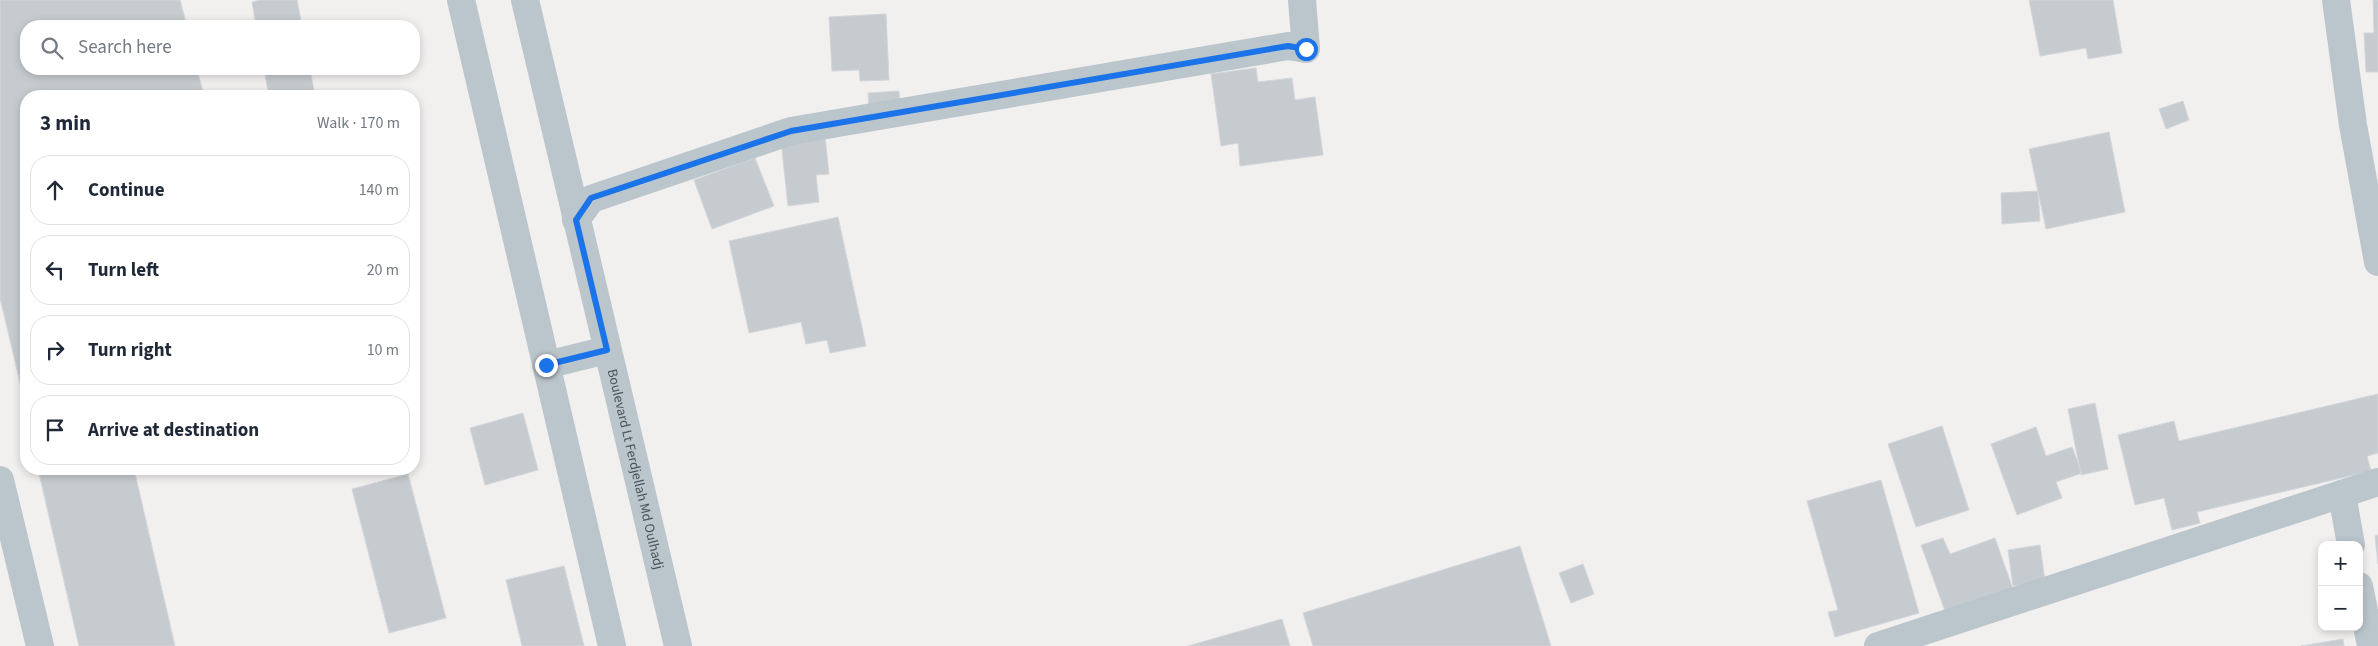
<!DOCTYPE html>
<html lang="en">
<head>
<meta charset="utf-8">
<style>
	body { margin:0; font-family:"Source Sans 3",sans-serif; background:#f6f6f7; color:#1f2937 }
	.controls { position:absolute; right:15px; bottom:15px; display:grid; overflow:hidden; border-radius:10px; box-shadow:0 2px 8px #0003 }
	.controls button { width:45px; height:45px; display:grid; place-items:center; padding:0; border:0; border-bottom:1px solid #e0e1e3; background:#fff; color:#1f2937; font:25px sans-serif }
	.stop { position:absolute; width:15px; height:15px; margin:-11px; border:4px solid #1a73e8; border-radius:50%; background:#fff }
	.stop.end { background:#1a73e8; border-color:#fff; box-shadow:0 1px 5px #0008 }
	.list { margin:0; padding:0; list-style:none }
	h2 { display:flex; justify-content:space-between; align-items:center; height:65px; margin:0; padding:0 20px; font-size:21px }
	h2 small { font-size:16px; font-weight:400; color:#747a83 }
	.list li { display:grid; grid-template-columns:32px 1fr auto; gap:15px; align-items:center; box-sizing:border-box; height:70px; margin:0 10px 10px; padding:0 10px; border:1px solid #e0e1e3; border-radius:20px }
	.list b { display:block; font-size:19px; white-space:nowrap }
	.list em { font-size:16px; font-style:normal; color:#747a83 }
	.icon { flex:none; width:28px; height:28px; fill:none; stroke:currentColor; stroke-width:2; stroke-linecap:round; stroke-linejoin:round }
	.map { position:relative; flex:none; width:2378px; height:646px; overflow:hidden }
	.search { position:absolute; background:#fff; box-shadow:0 2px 8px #0003; left:20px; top:20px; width:400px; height:55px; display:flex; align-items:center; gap:12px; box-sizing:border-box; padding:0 18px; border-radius:20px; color:#747a83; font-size:19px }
	.panel { position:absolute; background:#fff; box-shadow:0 2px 8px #0003; left:20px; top:90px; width:400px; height:385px; border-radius:20px }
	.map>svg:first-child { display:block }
	.building { fill:#c6cbcf; stroke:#d3d6da }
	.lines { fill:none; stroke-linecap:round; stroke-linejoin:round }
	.minor { stroke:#bbc5cc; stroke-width:28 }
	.route { stroke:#1a73e8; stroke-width:6 }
	.labels { text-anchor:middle; stroke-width:4; stroke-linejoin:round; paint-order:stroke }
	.street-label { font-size:14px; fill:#48555c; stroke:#fff }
</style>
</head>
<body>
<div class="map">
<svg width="2378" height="646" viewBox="0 0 2378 646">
	<rect width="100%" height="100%" fill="#f2efef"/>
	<!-- building -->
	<path class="building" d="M0,0H180L187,26H26V69H197L204,96H26V408L0,298Z
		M260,0H297L302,26H256L252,2Z
		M2029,0H2113L2122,53L2088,59L2086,48L2040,56Z
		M2373,0H2378V72H2366L2364,33H2374Z
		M886,14L889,80L860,81L859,70L832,71L829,17Z
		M1256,68L1258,82L1292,78L1295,100L1315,97L1323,155L1240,166L1238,143L1221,146L1211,74Z
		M264,69H310L315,96H269Z
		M899,91L900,108L869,110L868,93Z
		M2183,101L2189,120L2166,129L2159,109Z
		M2109,132L2125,212L2046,229L2029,149Z
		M825,136L829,174L816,175L819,202L788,206L781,141Z
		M755,158L774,206L712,229L694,180Z
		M2038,191L2040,221L2002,224L2001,193Z
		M838,217L866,346L830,353L827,340L806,344L801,322L749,333L729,241Z
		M2378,394V453L2367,456L2371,471L2197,512L2200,523L2172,530L2164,498L2135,505L2118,435L2174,421L2179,441Z
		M2095,403L2108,469L2081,475L2068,409Z
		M523,413L538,470L485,485L470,428Z
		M1942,426L1969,510L1916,527L1888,444Z
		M2036,427L2046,456L2072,447L2082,473L2056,482L2062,498L2017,515L1991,444Z
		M38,469H134L175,646H79Z
		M408,474L446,618L389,633L352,489Z
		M1881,480L1919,613L1835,637L1828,612L1838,610L1807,501Z
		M2378,535V564L2375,536Z
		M1943,538L1950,554L1995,538L2016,598L1949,622L1921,545Z
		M2040,545L2045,581L2013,586L2008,550Z
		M1520,546L1551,646H1313L1303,613Z
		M1583,564L1594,594L1571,603L1559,573Z
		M564,566L584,646H522L506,580Z
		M1282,619L1290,646H1188Z
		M2343,639L2344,646H2301Z"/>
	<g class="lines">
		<!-- minor -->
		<g class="minor">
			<path d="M461,0L612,646"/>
			<path id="s1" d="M525,0L678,646"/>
			<path d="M2336,0L2353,125L2378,262"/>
			<path d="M576,220L591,199L791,131L1288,46L1306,49L1302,0"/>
			<path d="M546,365L607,350"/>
			<path d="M0,480L40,646"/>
			<path d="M2342,494L2351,545"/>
			<path d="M2359,586L2371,646"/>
			<path d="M1878,646L2378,482"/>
		</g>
	</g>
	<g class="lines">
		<!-- route -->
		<path class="route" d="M546,365L607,350L576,220L591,198L791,131L1288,46L1306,49"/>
	</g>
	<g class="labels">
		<!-- street labels -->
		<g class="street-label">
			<text dy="5" stroke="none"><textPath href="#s1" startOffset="482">Boulevard Lt Ferdjellah Md Oulhadj</textPath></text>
		</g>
	</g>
</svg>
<div class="controls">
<button>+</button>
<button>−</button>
</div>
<div class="stop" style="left:1306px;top:49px"></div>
<div class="stop end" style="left:546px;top:365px"></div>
<div class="search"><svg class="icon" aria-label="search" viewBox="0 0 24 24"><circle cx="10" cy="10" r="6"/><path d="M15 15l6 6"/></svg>Search here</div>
<section class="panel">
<h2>3 min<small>Walk · 170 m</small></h2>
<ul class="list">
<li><svg class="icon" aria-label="ahead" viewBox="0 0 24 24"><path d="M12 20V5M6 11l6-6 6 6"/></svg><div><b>Continue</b></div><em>140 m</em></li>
<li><svg class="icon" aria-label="left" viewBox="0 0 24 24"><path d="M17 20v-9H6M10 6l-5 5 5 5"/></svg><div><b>Turn left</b></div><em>20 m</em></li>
<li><svg class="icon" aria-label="right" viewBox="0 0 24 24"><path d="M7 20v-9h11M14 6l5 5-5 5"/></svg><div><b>Turn right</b></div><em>10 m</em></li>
<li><svg class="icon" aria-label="arrive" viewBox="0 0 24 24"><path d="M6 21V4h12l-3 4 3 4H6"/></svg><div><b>Arrive at destination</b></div></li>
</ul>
</section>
</div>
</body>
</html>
